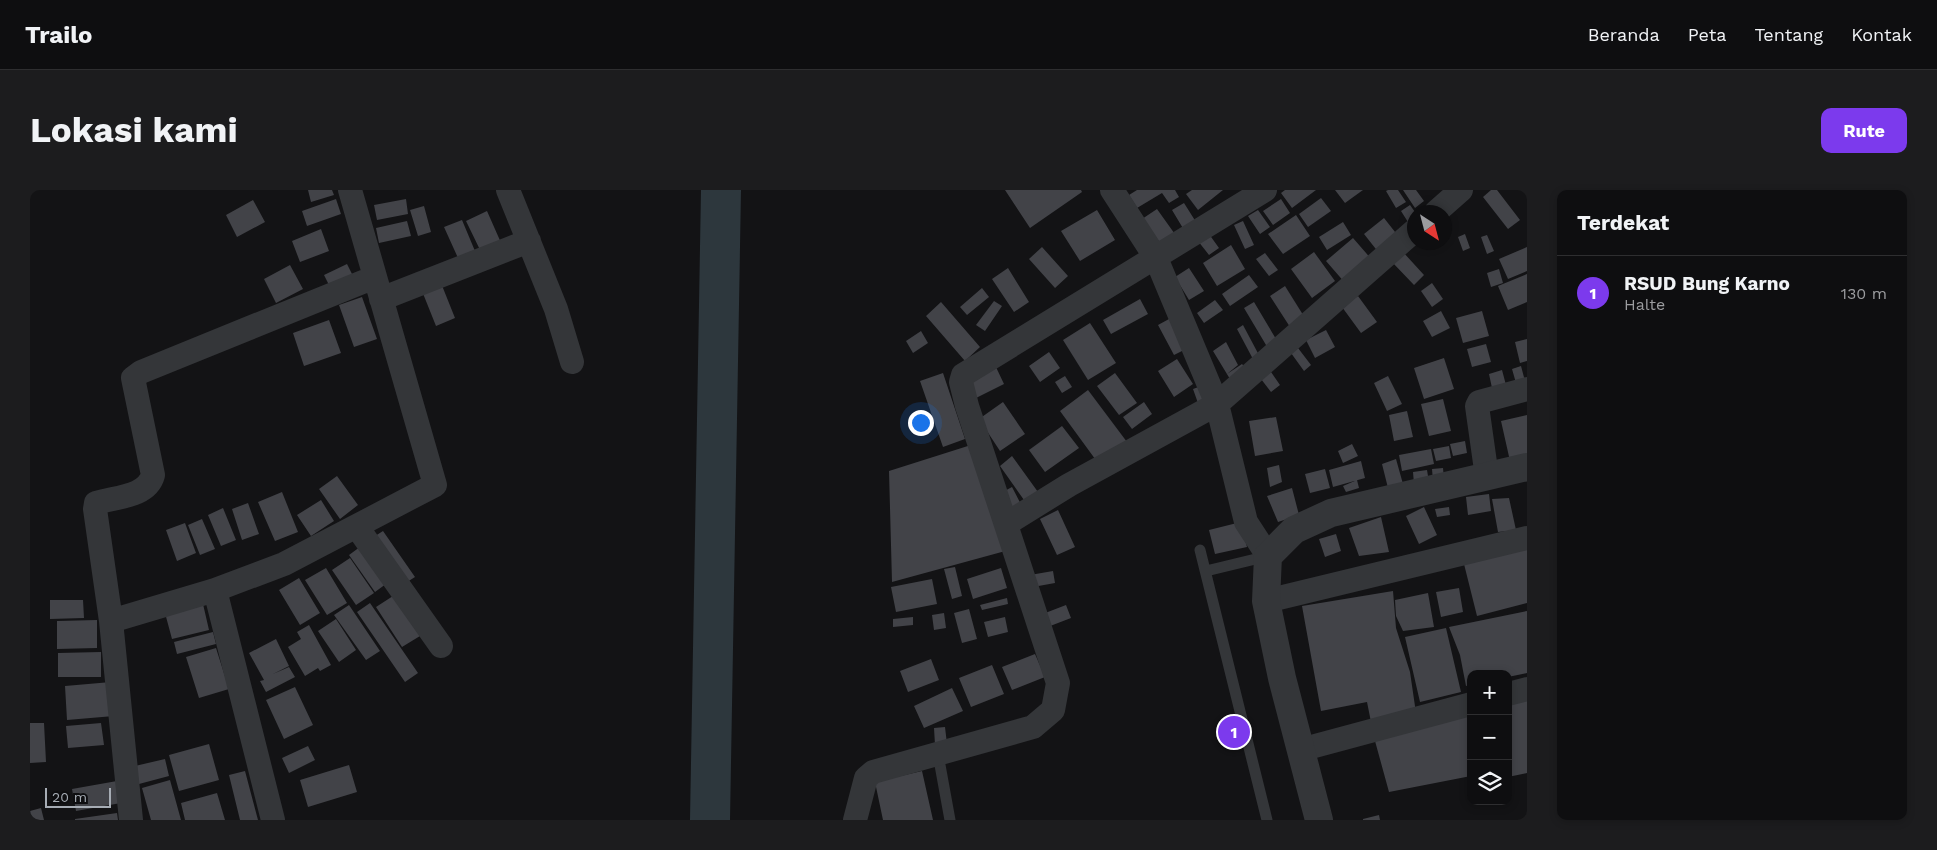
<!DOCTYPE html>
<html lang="id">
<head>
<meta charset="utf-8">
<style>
	body { margin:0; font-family:"Work Sans",sans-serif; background:#1c1c1e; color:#f1f3f6 }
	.controls { position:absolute; right:15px; bottom:15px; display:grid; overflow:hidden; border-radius:10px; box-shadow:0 2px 8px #0003 }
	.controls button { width:45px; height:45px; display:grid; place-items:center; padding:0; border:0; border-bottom:1px solid #2e2e30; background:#0e0e10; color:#f1f3f6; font:25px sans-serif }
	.compass { position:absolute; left:1377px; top:15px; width:45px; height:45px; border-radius:50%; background:#0e0e10; box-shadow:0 2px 8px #0003; rotate:144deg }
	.scale { position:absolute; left:15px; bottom:12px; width:66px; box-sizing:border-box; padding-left:5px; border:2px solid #a6acb4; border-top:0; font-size:14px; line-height:18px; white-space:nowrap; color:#a6acb4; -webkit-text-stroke:4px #0e0e10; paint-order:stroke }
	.you { position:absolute; left:890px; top:232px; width:18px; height:18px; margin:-12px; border:4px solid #fff; border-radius:50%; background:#1a73e8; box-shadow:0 0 0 8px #1a73e833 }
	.badge { display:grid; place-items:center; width:32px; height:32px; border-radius:50%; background:#7c3aed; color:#fff; font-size:16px; font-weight:700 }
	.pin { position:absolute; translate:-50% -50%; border:2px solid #fff; box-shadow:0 1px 5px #0006 }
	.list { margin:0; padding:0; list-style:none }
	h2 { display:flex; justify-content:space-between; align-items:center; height:65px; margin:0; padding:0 20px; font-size:21px }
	h2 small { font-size:16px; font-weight:400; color:#9b9c9f }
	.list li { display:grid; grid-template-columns:32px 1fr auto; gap:15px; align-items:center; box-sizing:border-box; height:75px; padding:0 20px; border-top:1px solid #2e2e30 }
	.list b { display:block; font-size:19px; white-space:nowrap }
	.list p { margin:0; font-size:16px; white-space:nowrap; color:#9b9c9f }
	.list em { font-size:16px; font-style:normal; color:#9b9c9f }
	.icon { flex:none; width:28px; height:28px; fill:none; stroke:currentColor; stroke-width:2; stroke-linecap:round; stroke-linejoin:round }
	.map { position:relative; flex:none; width:1497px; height:630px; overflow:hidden; border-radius:10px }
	header { display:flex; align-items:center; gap:30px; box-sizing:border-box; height:70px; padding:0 25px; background:#0e0e10; border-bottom:1px solid #2e2e30 }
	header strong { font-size:24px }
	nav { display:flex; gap:28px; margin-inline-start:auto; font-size:18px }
	.intro { display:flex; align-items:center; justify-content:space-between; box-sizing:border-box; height:120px; padding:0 30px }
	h1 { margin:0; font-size:35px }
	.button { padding:12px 22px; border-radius:10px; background:#7c3aed; color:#fff; font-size:18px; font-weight:700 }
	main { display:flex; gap:30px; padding:0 30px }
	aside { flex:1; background:#0e0e10; border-radius:10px; box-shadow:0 2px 8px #0003 }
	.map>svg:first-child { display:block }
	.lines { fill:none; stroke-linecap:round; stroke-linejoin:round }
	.river { stroke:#2d373d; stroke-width:40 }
	.building { fill:#424348 }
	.service { stroke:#343639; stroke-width:11 }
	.minor { stroke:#343639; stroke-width:24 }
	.tertiary { stroke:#343639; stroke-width:28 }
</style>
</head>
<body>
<header>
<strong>Trailo</strong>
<nav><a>Beranda</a><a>Peta</a><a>Tentang</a><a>Kontak</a></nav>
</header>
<div class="intro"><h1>Lokasi kami</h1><a class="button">Rute</a></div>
<main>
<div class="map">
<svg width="1497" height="630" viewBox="0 0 1497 630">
	<rect width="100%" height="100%" fill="#131315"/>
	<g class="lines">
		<!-- river -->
		<path class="river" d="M680,630L691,0"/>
	</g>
	<!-- building -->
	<path class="building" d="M278,0H302L304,5L281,12Z
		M975,0H1051L1052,2L1000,38Z
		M1107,0H1145L1149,7L1139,13L1132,3L1107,18L1099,5Z
		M1162,0H1193L1168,20L1156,4Z
		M1255,0H1286L1262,18L1251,3Z
		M1305,0H1333L1315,13Z
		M1358,0H1368L1376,12L1366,18L1356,1Z
		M1373,0H1386L1394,11L1385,18Z
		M1461,0H1467L1490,30L1478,39L1453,7Z
		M1291,8L1301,21L1278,37L1269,24Z
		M306,9L311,24L277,36L272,21Z
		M376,9L378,24L347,30L344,15Z
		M1251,9L1260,23L1243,35L1233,21Z
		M223,10L235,32L207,47L196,25Z
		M1154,13L1166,32L1154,40L1142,20Z
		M1380,15L1385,22L1383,40L1371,21Z
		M394,16L401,42L388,46L380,20Z
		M1127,19L1147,47L1133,57L1112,29Z
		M1067,20L1085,50L1050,71L1031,41Z
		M1228,20L1240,37L1230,44L1218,26Z
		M457,21L472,55L452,64L436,31Z
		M1266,25L1280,46L1253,64L1238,44Z
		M1354,28L1369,47L1349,63L1334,44Z
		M432,30L445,61L428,68L414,37Z
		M377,31L381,46L349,53L346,38Z
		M1213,31L1224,55L1215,59L1204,35Z
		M1313,32L1321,45L1297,60L1289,47Z
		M291,39L299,61L270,72L262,51Z
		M1179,44L1189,58L1179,65L1168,51Z
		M1435,44L1440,58L1433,61L1428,47Z
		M1457,45L1464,61L1457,64L1451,47Z
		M1323,48L1343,71L1316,94L1296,71Z
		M1201,55L1215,79L1187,96L1173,73Z
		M1012,57L1038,86L1025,98L999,69Z
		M1497,57V81L1478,89L1469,69Z
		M1284,62L1305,91L1282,108L1261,79Z
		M1373,62L1394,85L1384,95L1362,72Z
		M1235,63L1248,80L1239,86L1226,69Z
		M317,74L325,90L302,101L294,85Z
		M260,75L273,99L246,113L234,89Z
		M978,78L999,112L984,122L962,89Z
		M1159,78L1174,101L1159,110L1145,87Z
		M1469,79L1473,93L1461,97L1457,83Z
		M1497,84V112L1478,120L1468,96Z
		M1219,85L1228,97L1200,116L1192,104Z
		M411,93L425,128L406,136L392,101Z
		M1402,93L1413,109L1402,117L1391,101Z
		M1255,96L1275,128L1260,137L1240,106Z
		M952,98L959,107L937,125L930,117Z
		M1328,106L1347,132L1331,143L1312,117Z
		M332,107L347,149L324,157L309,115Z
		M1110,109L1118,124L1081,144L1073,130Z
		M1185,110L1193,120L1174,133L1167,123Z
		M964,111L972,116L955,141L946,135Z
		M911,112L950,157L935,171L896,126Z
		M1224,112L1249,154L1239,160L1214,118Z
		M1411,121L1420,138L1402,147L1393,131Z
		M1452,121L1459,146L1433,153L1426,128Z
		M1139,129L1156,159L1144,165L1128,135Z
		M299,130L311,163L274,176L263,143Z
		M1060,133L1086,173L1058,190L1033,150Z
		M1213,135L1230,167L1224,171L1207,139Z
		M1296,140L1305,157L1285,168L1276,150Z
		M891,141L898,153L883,163L876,151Z
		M1497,149V171L1490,173L1485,152Z
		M1196,152L1208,175L1197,184L1212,174L1220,183L1203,194L1183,161Z
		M1456,154L1461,172L1442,177L1437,159Z
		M1268,158L1281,175L1274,181L1261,163Z
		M1019,162L1030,178L1010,192L999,176Z
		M1414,168L1424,199L1394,209L1384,178Z
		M1147,169L1163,194L1144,207L1128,181Z
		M965,175L974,194L944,209L935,189Z
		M1491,176L1495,191L1486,193L1482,179Z
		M1472,180L1476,195L1462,198L1459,184Z
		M1241,182L1250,195L1241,202L1231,189Z
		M913,183L935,249L913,257L890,191Z
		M1085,183L1107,213L1089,225L1067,196Z
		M1035,186L1042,197L1032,203L1025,192Z
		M1358,186L1372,214L1357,221L1344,193Z
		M1174,195L1181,212L1169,216L1163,199Z
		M1058,200L1097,252L1068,273L1030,221Z
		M1413,209L1421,241L1399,246L1391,214Z
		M973,212L995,244L970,261L949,229Z
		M1114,212L1122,224L1102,239L1093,227Z
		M1377,221L1383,247L1364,251L1359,225Z
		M1497,225V267L1480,271L1471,231Z
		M1246,227L1253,261L1225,266L1219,231Z
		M1032,236L1049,258L1015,282L999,260Z
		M1435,251L1437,263L1423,266L1420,254Z
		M1322,254L1328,266L1313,273L1308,261Z
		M941,255L979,360L862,392L859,281Z
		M1419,256L1421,268L1406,271L1403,259Z
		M1401,259L1404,274L1372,281L1369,265Z
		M982,266L1008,302L994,310L970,276Z
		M1366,269L1373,294L1358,298L1352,274Z
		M1331,271L1335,288L1303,297L1299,280Z
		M1249,275L1252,292L1240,297L1237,278Z
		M1413,278L1414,289L1403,291L1402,279Z
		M1295,279L1300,298L1280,303L1275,284Z
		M1397,280L1399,292L1384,294L1383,282Z
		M307,286L328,315L310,329L289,299Z
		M1327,290L1329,298L1316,302L1313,296Z
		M982,297L995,322L981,328L969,304Z
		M1262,298L1269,325L1248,332L1237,306Z
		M252,302L268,342L245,351L228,312Z
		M1459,304L1461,321L1438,325L1436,307Z
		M1479,308L1486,340L1468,342L1462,309Z
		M291,310L304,331L281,346L267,325Z
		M218,313L229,344L212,350L202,319Z
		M1394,317L1407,345L1389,354L1376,326Z
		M1419,317L1420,325L1407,327L1405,319Z
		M193,318L206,350L191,356L178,325Z
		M1028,320L1045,357L1027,365L1010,329Z
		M1351,327L1359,362L1329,366L1319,338Z
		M172,329L185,359L170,365L158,335Z
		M1211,332L1217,357L1185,364L1179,340Z
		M155,333L166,363L147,371L136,340Z
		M353,341L385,387L374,394L342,348Z
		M1306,344L1311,361L1295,367L1289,349Z
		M1497,353V413L1447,426L1433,370Z
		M334,354L360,391L345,402L319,365Z
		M320,368L344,403L326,415L302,380Z
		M925,377L932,406L922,409L914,379Z
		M296,378L317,413L297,425L275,390Z
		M971,378L977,398L943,409L937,389Z
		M1023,381L1025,393L1003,397L1000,385Z
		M269,388L290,423L270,435L249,400Z
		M902,389L907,414L866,422L861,397Z
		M1429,398L1433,422L1411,427L1406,402Z
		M1363,401L1366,438L1380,482L1386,523L1341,532L1337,512L1291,521L1272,416Z
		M1398,403L1404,437L1373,441L1366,426L1365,410Z
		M363,406L390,446L372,457L346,417Z
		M977,408L978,414L952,420L950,415Z
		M20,410H53L54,428L20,429Z
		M340,413L388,483L375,492L327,422Z
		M173,414L179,440L142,449L135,423Z
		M319,415L350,461L336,470L304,425Z
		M1036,415L1041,428L1015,438L1010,425Z
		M939,419L947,449L932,453L924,423Z
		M1497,421V483L1478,487V484H1441V495L1436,496L1430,465L1419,437Z
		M914,423L916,438L904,440L902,425Z
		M883,427V435L863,437V429Z
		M975,427L978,442L958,447L954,432Z
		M306,429L326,460L309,472L288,441Z
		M67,430V458L27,459V431Z
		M279,435L301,475L290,481L288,478L275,486L258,457L271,449L267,442Z
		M1416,438L1431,502L1390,512L1375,447Z
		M183,442L186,454L147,464L144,452Z
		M246,449L259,476L243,484L259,477L265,487L236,502L230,491L234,490L219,463Z
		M186,458L199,499L169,508L156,467Z
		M71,462V487H28V463Z
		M1005,464L1015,487L982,500L972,477Z
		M901,469L909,490L878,502L870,481Z
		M962,475L974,504L941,517L929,488Z
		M81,492L84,526L37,530L35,496Z
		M265,497L283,535L254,549L236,510Z
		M922,498L933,521L894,538L884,516Z
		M1497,510V583L1478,587V515Z
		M1441,524V586L1359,602L1345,551Z
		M0,533H14L16,572L0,573Z
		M71,533L74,555L38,558L36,536Z
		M915,537L917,554L905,555L904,538Z
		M179,554L189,590L149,601L139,565Z
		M278,556L285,570L259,583L252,568Z
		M135,569L139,586L109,594L105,576Z
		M319,575L327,602L278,617L270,590Z
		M215,581L228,630H210L199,585Z
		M892,581L903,630H853L845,592Z
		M140,590L151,630H121L112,598Z
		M87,591L91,613L46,621L42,599Z
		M187,603L195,630H155L151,613Z
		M11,618L14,630H0V621Z
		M87,623L88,630H45V629Z
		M1349,625L1350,630H1333V629Z"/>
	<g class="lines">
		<!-- service -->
		<path class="service" d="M1170,360L1237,630
			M1176,381L1238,366
			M908,564L920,630"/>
		<!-- minor -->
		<path class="minor" d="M478,0L526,119L542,172
			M1406,22L1431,0
			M351,109L499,51
			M1457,287L1447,216L1449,212L1497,199
			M976,334L1039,295L1187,214L1126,68L1082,0
			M327,337L411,456
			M1238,366L1216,332L1187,214L1384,41
			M1236,411L1497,348
			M81,431L185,400
			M1478,504L1497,499
			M1270,560L1441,514
			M101,630L81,431L65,319L66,313C85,307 117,307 123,285L103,188L111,182L345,87
			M243,630L185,400L254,374L405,295L320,0
			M825,630L836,588L843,582L1003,537L1023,520L1028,493L937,216L931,192L933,185L1235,0"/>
		<!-- tertiary -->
		<path class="tertiary" d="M1289,630L1252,488L1236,411L1238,366L1264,340L1301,323L1497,277"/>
	</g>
</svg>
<div class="controls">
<button>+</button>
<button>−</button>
<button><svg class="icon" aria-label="layers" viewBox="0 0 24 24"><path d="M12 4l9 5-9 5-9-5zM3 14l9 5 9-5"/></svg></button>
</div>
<svg class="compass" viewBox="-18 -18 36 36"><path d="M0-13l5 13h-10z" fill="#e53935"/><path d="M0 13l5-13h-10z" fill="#9b9c9f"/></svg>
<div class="scale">20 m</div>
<div class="you"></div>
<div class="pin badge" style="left:1204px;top:542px">1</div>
</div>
<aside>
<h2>Terdekat<small></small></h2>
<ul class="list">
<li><span class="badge">1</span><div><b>RSUD Bung Karno</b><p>Halte</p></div><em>130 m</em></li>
</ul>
</aside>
</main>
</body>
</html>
